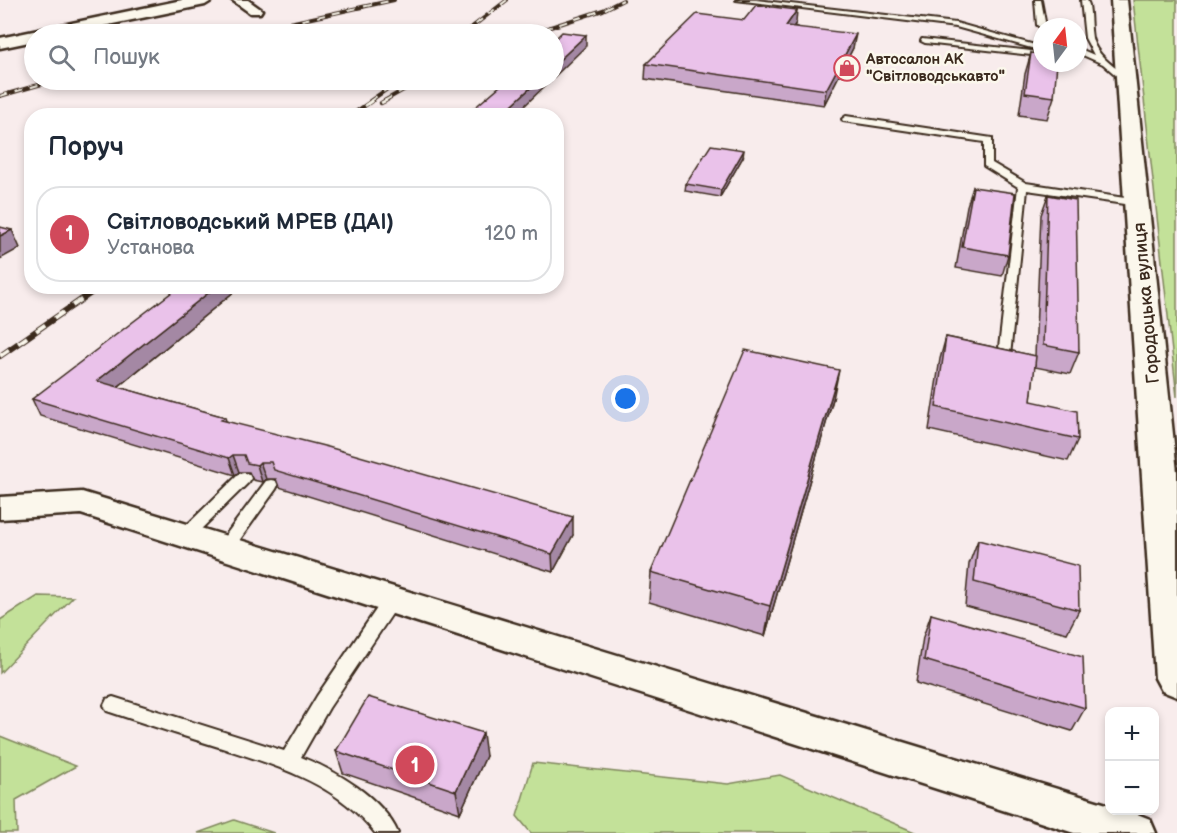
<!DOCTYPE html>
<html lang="uk">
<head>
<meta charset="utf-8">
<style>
	body { margin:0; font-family:"Balsamiq Sans",sans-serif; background:#f6f6f7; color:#1f2937 }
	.controls { position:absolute; right:18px; bottom:18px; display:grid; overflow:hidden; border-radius:12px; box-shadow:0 3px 9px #0003 }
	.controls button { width:54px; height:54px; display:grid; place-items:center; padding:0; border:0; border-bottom:2px solid #e0e1e3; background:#fff; color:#1f2937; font:30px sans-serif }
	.compass { position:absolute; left:1033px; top:18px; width:54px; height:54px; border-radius:50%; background:#fff; box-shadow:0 3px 9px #0003; rotate:15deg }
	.you { position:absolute; left:626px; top:399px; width:21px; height:21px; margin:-15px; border:4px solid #fff; border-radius:50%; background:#1a73e8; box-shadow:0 0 0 9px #1a73e833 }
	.badge { display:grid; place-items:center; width:39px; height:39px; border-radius:50%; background:#d1495b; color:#fff; font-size:20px; font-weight:700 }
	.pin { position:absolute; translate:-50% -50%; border:3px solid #fff; box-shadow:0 2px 6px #0006 }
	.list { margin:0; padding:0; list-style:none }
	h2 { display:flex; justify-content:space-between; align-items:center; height:78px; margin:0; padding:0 24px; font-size:26px }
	h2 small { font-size:20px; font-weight:400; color:#747a83 }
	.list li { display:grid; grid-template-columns:39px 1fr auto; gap:18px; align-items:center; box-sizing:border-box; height:96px; margin:0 12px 12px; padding:0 12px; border:2px solid #e0e1e3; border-radius:24px }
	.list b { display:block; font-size:22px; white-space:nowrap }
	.list p { margin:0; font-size:20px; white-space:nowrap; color:#747a83 }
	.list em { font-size:20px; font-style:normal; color:#747a83 }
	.icon { flex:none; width:33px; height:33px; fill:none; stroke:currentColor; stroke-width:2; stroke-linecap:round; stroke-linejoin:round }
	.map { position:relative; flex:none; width:1177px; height:833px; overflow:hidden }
	.search { position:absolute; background:#fff; box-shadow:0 3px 9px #0003; left:24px; top:24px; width:540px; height:66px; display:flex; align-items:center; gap:15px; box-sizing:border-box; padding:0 21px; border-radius:33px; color:#747a83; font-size:22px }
	.panel { position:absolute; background:#fff; box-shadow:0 3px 9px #0003; left:24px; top:108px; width:540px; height:186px; border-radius:24px }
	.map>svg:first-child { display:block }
	.green { fill:#c3e199; stroke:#7f865c; stroke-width:1.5 }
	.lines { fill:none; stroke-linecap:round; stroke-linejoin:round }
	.lane-casing { stroke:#3b2a1e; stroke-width:4 }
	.street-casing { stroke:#3b2a1e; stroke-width:5 }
	.secondary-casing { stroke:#3b2a1e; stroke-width:5 }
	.lane { fill:#fbf7ec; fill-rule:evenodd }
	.street { fill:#fbf7ec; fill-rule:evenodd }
	.secondary { fill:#fbf7ec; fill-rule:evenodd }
	.rail-far2-casing { stroke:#3b2a1e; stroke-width:4 }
	.rail-far1-casing { stroke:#3b2a1e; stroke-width:4.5 }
	.rail-casing { stroke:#3b2a1e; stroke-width:6 }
	.rail-far2 { stroke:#fbf7ec; stroke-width:2; stroke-dasharray:8; stroke-linecap:butt }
	.rail-far1 { stroke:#fbf7ec; stroke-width:3; stroke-dasharray:9; stroke-linecap:butt }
	.rail { stroke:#fbf7ec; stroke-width:4; stroke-dasharray:11; stroke-linecap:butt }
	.wall { fill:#c9a7c9; stroke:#3b2a1e; stroke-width:1.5 }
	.shaded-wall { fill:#a488a4; stroke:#3b2a1e; stroke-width:1.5 }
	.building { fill:#eac2ea; stroke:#3b2a1e; stroke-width:1.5 }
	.labels { text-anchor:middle; stroke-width:5; stroke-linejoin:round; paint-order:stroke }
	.far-poi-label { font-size:15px; font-weight:bold; fill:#3b2a1e; stroke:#fbf7ec; text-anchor:start }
	.street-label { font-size:18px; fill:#3b2a1e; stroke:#fbf7ec }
</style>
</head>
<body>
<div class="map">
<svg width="1177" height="833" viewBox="0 0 1177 833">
	<rect width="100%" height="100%" fill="#f8ecec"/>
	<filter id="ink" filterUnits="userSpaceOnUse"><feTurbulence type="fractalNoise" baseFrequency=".0167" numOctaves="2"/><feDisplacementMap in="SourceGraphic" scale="12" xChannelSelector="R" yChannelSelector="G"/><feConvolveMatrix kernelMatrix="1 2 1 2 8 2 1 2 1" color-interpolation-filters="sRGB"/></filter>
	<g filter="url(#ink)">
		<!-- green -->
		<path class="green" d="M1133,0H1177V397Z
			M38,596L73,597L0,673V620Z
			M0,736L76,766L16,800L17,833H0Z
			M533,763L728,784L780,775L917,833H531L517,816Z
			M234,820L274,833H198Z"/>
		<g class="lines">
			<!-- lane casing -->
			<g class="lane-casing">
				<path id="lane" d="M736,0H756L956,23L1042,47V51L956,27Z
					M1035,0H1041L1046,27H1042V29L1037,25Z
					M1081,0H1087L1089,5C1091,16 1090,27 1092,38C1096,56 1117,69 1131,79V83H1125L1103,64L1078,53V48L1094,55L1085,38Z
					M922,39L1031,51L1035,53L1031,55L925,43L921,41Z
					M846,116L992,138V163L1026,183L1138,200L1143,203L1138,206L1027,190L1010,356L1008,359H1000L998,356L1018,187L984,166V142L843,121L842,119Z
					M244,473L249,474L251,478L249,482L191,539H181L178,535L181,531L239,474Z
					M271,480L276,481L278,485L276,489L231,552L225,554L219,552L217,548L219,544L266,481Z
					M392,593L398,595L400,600L398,605L329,708L301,757C335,770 383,798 398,833H375C336,783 280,767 222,748C186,737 149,725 113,713L107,711L104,705L107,699L113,697L284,751L317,696L386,595Z"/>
			</g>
			<!-- street casing -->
			<g class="street-casing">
				<path id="street" d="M232,0H248L262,10L260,13H250Z
					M82,492L1110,805V810H1127L1150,819L1156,833H1074L81,514L0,519V497Z"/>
			</g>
			<!-- secondary casing -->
			<g class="secondary-casing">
				<path id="secondary" d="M182,0H213L205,5L64,34H34V41L0,48V38Z
					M1111,0H1127L1177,472V697L1162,691L1155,678Z"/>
			</g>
			<!-- lane -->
			<use href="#lane" class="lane"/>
			<!-- street -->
			<use href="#street" class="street"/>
			<!-- secondary -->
			<use href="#secondary" class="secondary"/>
			<!-- rail-far2 casing -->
			<g class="rail-far2-casing">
				<path id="rail-far2" d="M239,34L394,0
					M463,34L507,0
					M529,34L603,10L623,0
					M0,96L56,80
					M370,101L400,80
					M384,101L421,80"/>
			</g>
			<!-- rail-far1 casing -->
			<g class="rail-far1-casing">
				<path id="rail-far1" d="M381,103L387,100
					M350,116L373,100"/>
			</g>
			<!-- rail casing -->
			<g class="rail-casing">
				<path id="rail" d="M0,356L101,286"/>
			</g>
			<!-- rail-far2 -->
			<use href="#rail-far2" class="rail-far2"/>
			<!-- rail-far1 -->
			<use href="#rail-far1" class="rail-far1"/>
			<!-- rail -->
			<use href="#rail" class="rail"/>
		</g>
		<!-- wall -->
		<path class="wall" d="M744,20L796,23L794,26L853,48L824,105L645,79L646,64Z
			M1031,53L1054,97L1047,119L1019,115L1025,74Z
			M743,157L720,197L685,191L686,184Z
			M973,187L1008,255L1002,276L956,268L967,206Z
			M1048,195L1079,352L1070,374L1035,367V359L1031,401L1078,439L1068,461L929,430L940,359L946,337L1035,356L1041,215Z
			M241,286L118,387L225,417L226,421L573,535L553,572L279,487L276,479H266L262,482L253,480L249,472H239L235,475L40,416L32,399Z
			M833,399L765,636L649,602L651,572Z
			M978,540L1079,610L1067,633L965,606L969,564Z
			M931,614L1085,708L1072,731L916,683L923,637Z
			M336,751L486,756L460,813L343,773Z"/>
		<!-- shaded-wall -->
		<path class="shaded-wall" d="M797,10L796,23L785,39L786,26Z
			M856,34L853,48L824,105L826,90Z
			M586,35V46L554,77V65Z
			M539,80H551L514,116H500Z
			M744,150L743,157L720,197L721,190Z
			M12,230L20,248L0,259V236Z
			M217,286H241L104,398L97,381Z
			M839,370L833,399L765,636L770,606Z
			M233,455L239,472L235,475L229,458Z
			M260,462L266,479L262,482L257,465Z
			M573,517V535L553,572L552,554Z
			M483,733L486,756L460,813L456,791Z"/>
		<!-- building -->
		<path class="building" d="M756,5L797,10L786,26L856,34L826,90L646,64L697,14L744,20Z
			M562,32L586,35L554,65V40Z
			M1031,53L1042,54V63H1057L1054,97L1025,93Z
			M507,80H539L500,116H465Z
			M711,145L744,150L721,190L686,184Z
			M973,187L1015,193L1008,255L962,247Z
			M1048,195L1076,200L1079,352L1043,345Z
			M0,227L12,230L0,236Z
			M180,286H217L97,381L225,417L221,420L328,447L573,517L552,554L274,470L271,462H260L257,465L247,463L244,455H233L229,458L32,399Z
			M946,337L1036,356L1031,401L1077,411L1078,439L936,407Z
			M745,350L839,370L770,606L651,572Z
			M978,540L1078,566L1079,610L974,582Z
			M931,614L1083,657L1085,708L924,660Z
			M368,697L483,733L456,791L336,751Z"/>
	</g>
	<!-- icons -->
	<defs>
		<g id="shop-ring" transform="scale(1.35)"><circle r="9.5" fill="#fbf7ec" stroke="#d1495b" stroke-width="1.5"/><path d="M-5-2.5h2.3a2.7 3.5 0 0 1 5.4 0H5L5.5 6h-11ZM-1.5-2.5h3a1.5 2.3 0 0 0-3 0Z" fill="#d1495b"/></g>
	</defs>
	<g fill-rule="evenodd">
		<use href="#shop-ring" x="847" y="68"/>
	</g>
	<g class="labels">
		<!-- far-poi labels -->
		<g class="far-poi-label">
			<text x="866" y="64">Автосалон АК<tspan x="866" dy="17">"Світловодськавто"</tspan></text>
		</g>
		<!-- street labels -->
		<g class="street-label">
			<text transform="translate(1146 303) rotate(-95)" y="6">Городоцька вулиця</text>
		</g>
	</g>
</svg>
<div class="controls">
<button>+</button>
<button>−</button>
</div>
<svg class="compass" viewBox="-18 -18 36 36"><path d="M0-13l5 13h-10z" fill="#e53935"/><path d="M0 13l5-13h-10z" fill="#747a83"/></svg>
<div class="you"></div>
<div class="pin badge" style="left:415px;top:765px">1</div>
<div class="search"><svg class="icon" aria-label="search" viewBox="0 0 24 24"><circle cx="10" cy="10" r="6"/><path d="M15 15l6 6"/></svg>Пошук</div>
<section class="panel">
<h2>Поруч<small></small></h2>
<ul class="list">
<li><span class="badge">1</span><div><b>Світловодський МРЕВ (ДАІ)</b><p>Установа</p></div><em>120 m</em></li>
</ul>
</section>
</div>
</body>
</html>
